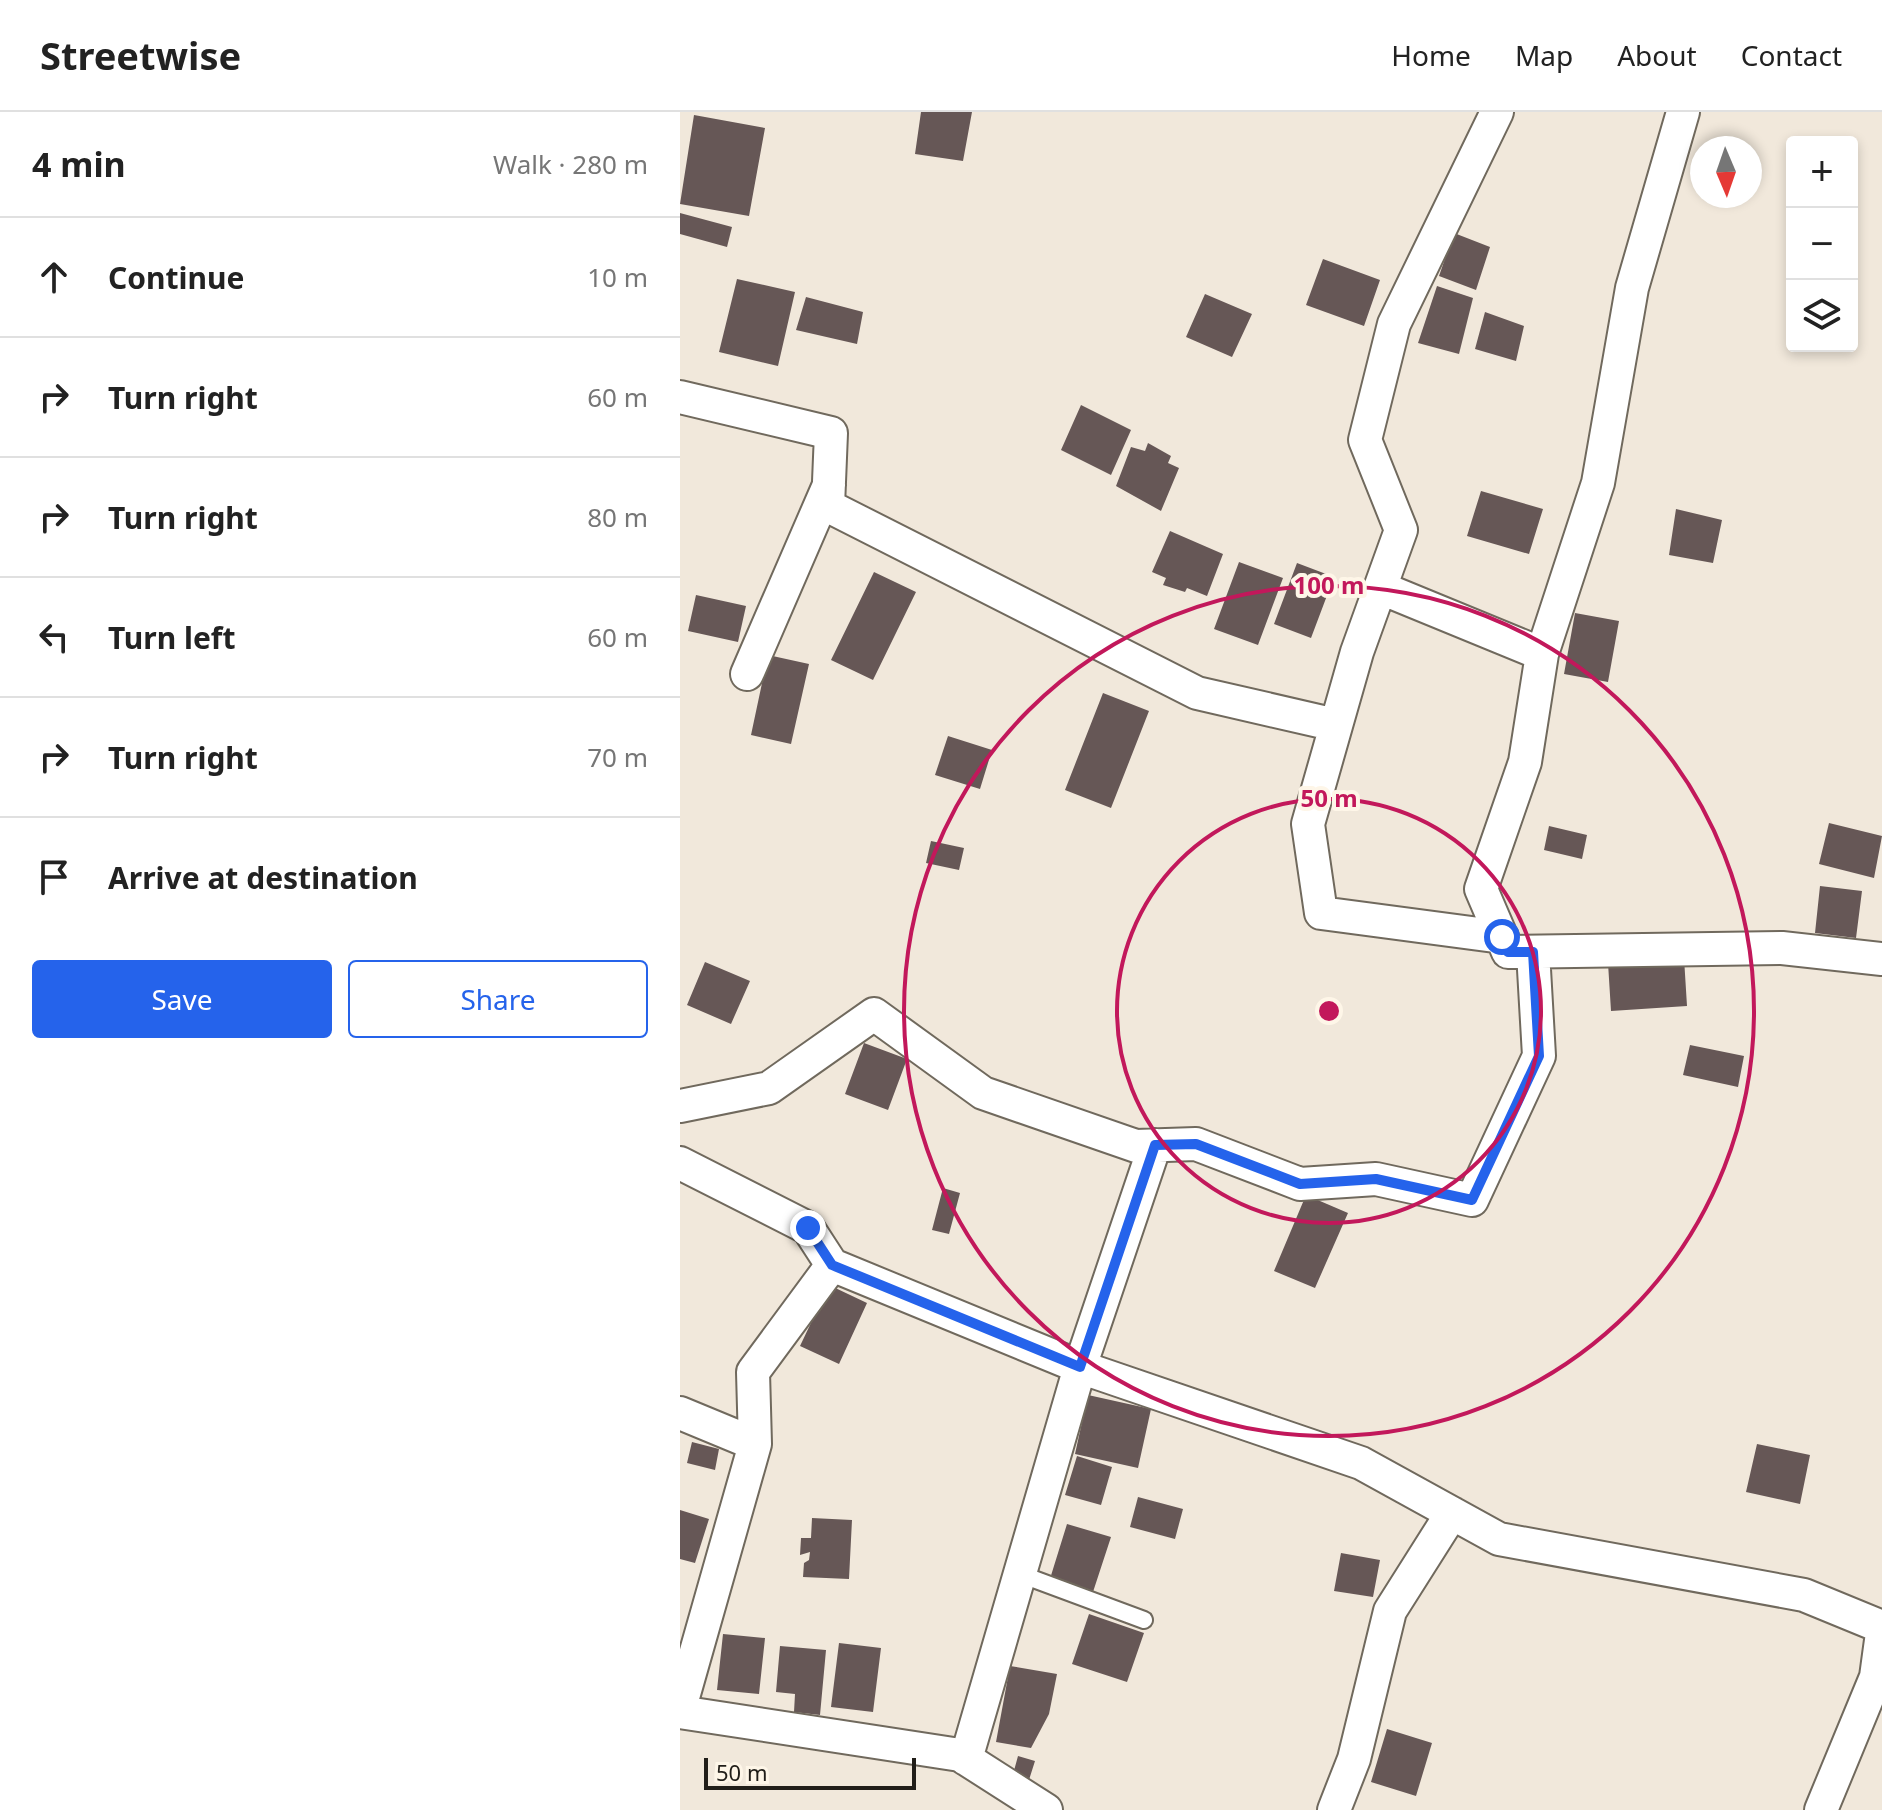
<!DOCTYPE html>
<html lang="en">
<head>
<meta charset="utf-8">
<style>
	body { margin:0; font-family:"Noto Sans",sans-serif; background:#f6f6f6; color:#222 }
	.controls { position:absolute; right:24px; top:24px; display:grid; overflow:hidden; border-radius:8px; box-shadow:0 4px 12px #0003 }
	.controls button { width:72px; height:72px; display:grid; place-items:center; padding:0; border:0; border-bottom:2px solid #e0e0e0; background:#fff; color:#222; font:40px sans-serif }
	.compass { position:absolute; left:1010px; top:24px; width:72px; height:72px; border-radius:50%; background:#fff; box-shadow:0 4px 12px #0003; rotate:178deg }
	.scale { position:absolute; left:24px; bottom:20px; width:212px; box-sizing:border-box; padding-left:8px; border:4px solid #211e19; border-top:0; font-size:22px; line-height:28px; white-space:nowrap; color:#211e19; -webkit-text-stroke:6px #fef6e8; paint-order:stroke }
	.stop { position:absolute; width:24px; height:24px; margin:-18px; border:6px solid #2563eb; border-radius:50%; background:#fff }
	.stop.end { background:#2563eb; border-color:#fff; box-shadow:0 2px 8px #0008 }
	.list { margin:0; padding:0; list-style:none }
	h2 { display:flex; justify-content:space-between; align-items:center; height:104px; margin:0; padding:0 32px; font-size:34px }
	h2 small { font-size:26px; font-weight:400; color:#767676 }
	.list li { display:grid; grid-template-columns:52px 1fr auto; gap:24px; align-items:center; box-sizing:border-box; height:120px; padding:0 32px; border-top:2px solid #e0e0e0 }
	.list b { display:block; font-size:30px; white-space:nowrap }
	.list em { font-size:26px; font-style:normal; color:#767676 }
	.actions { display:flex; gap:16px; padding:24px 32px }
	.actions a { flex:1; padding:18px 0; border:2px solid #2563eb; border-radius:8px; text-align:center; font-size:28px; color:#2563eb }
	.actions .main { background:#2563eb; color:#fff }
	.icon { flex:none; width:44px; height:44px; fill:none; stroke:currentColor; stroke-width:2; stroke-linecap:round; stroke-linejoin:round }
	.map { position:relative; flex:none; width:1202px; height:1698px; overflow:hidden }
	header { display:flex; align-items:center; gap:48px; box-sizing:border-box; height:112px; padding:0 40px; background:#fff; border-bottom:2px solid #e0e0e0 }
	header strong { font-size:38px }
	nav { display:flex; gap:44px; margin-inline-start:auto; font-size:28px }
	main { display:flex }
	aside { flex:1; background:#fff }
	.map>svg:first-child { display:block }
	.building { fill:#665756 }
	.lines { fill:none; stroke-linecap:round; stroke-linejoin:round }
	.lane-casing { stroke:#70695d; stroke-width:20 }
	.street-casing { stroke:#70695d; stroke-width:36 }
	.lane { stroke:#fff; stroke-width:16 }
	.street { stroke:#fff; stroke-width:32 }
	.route { stroke:#2563eb; stroke-width:10 }
	.ring { fill:none; stroke:#c2185b; stroke-width:4 }
	.centre { fill:#c2185b; stroke:#fef6e8; stroke-width:4 }
	.ring-label { font-size:24px; text-anchor:middle; font-weight:bold; fill:#c2185b; stroke:#fef6e8; stroke-width:8; stroke-linejoin:round; paint-order:stroke }
</style>
</head>
<body>
<header>
<strong>Streetwise</strong>
<nav><a>Home</a><a>Map</a><a>About</a><a>Contact</a></nav>
</header>
<main>
<aside>
<h2>4 min<small>Walk · 280 m</small></h2>
<ul class="list">
<li><svg class="icon" aria-label="ahead" viewBox="0 0 24 24"><path d="M12 20V5M6 11l6-6 6 6"/></svg><div><b>Continue</b></div><em>10 m</em></li>
<li><svg class="icon" aria-label="right" viewBox="0 0 24 24"><path d="M7 20v-9h11M14 6l5 5-5 5"/></svg><div><b>Turn right</b></div><em>60 m</em></li>
<li><svg class="icon" aria-label="right" viewBox="0 0 24 24"><path d="M7 20v-9h11M14 6l5 5-5 5"/></svg><div><b>Turn right</b></div><em>80 m</em></li>
<li><svg class="icon" aria-label="left" viewBox="0 0 24 24"><path d="M17 20v-9H6M10 6l-5 5 5 5"/></svg><div><b>Turn left</b></div><em>60 m</em></li>
<li><svg class="icon" aria-label="right" viewBox="0 0 24 24"><path d="M7 20v-9h11M14 6l5 5-5 5"/></svg><div><b>Turn right</b></div><em>70 m</em></li>
<li><svg class="icon" aria-label="arrive" viewBox="0 0 24 24"><path d="M6 21V4h12l-3 4 3 4H6"/></svg><div><b>Arrive at destination</b></div></li>
</ul>
<div class="actions"><a class="main">Save</a><a>Share</a></div>
</aside>
<div class="map">
<svg width="1202" height="1698" viewBox="0 0 1202 1698">
	<rect width="100%" height="100%" fill="#f1e8db"/>
	<!-- building -->
	<path class="building" d="M241,0H292L283,49L235,42Z
		M14,3L85,16L69,104L0,92Z
		M0,101L52,115L47,135L0,122Z
		M774,121L810,135L796,178L759,164Z
		M643,147L700,168L684,214L626,193Z
		M57,167L115,180L98,254L39,240Z
		M757,174L793,186L779,242L738,231Z
		M525,182L572,202L552,245L506,225Z
		M126,185L183,200L177,232L116,218Z
		M805,200L844,214L836,249L795,237Z
		M401,293L451,318L431,363L381,338Z
		M468,331L491,344L488,351L499,356L481,399L436,374L451,335L465,339Z
		M801,379L863,397L849,442L787,424Z
		M996,397L1042,408L1033,451L989,443Z
		M490,419L543,442L527,484L507,476L505,480L483,473L486,466L472,460Z
		M559,450L603,466L578,533L534,517Z
		M617,451L654,465L631,526L594,512Z
		M194,460L236,480L193,568L151,548Z
		M16,483L66,494L58,530L8,519Z
		M895,501L939,509L928,570L884,562Z
		M88,543L129,552L111,632L71,623Z
		M423,581L469,599L431,696L385,678Z
		M268,624L312,638L300,677L255,663Z
		M1149,711L1202,724L1194,766L1139,752Z
		M869,714L907,723L902,747L864,738Z
		M251,729L284,736L279,758L246,751Z
		M1140,774L1182,779L1176,826L1135,821Z
		M1004,846L1007,894L931,899L928,851Z
		M25,850L70,869L51,912L7,893Z
		M184,931L227,947L208,998L165,982Z
		M1010,933L1064,944L1058,975L1003,963Z
		M263,1076L280,1081L269,1122L252,1118Z
		M626,1083L668,1101L635,1176L594,1159Z
		M149,1173L187,1191L159,1252L120,1234Z
		M408,1283L471,1297L458,1356L395,1342Z
		M12,1330L39,1337L35,1358L7,1351Z
		M1077,1332L1130,1343L1120,1392L1066,1380Z
		M397,1344L432,1355L421,1393L385,1383Z
		M458,1385L503,1397L495,1427L450,1415Z
		M0,1398L29,1407L15,1451L0,1447Z
		M132,1406L172,1408L169,1467L123,1465L124,1451L129,1448L130,1440L120,1443L121,1426H131Z
		M387,1412L431,1425L412,1483L369,1470Z
		M661,1441L700,1448L693,1485L654,1479Z
		M409,1502L464,1521L447,1570L392,1552Z
		M43,1522L85,1526L79,1582L37,1578Z
		M159,1531L201,1536L193,1600L151,1595Z
		M100,1534L146,1538L140,1603L114,1600L115,1582L96,1580Z
		M330,1554L377,1562L369,1602L351,1636L316,1630Z
		M707,1617L752,1631L736,1684L691,1670Z
		M338,1644L355,1649L348,1671L332,1666Z"/>
	<g class="lines">
		<!-- lane casing -->
		<g class="lane-casing">
			<path id="lane" d="M340,1462L464,1508"/>
		</g>
		<!-- street casing -->
		<g class="street-casing">
			<path id="street" d="M817,0L714,212L685,328L721,418L677,540L628,712L641,801L822,825
				M1003,0L952,176L918,371L862,542L845,650L801,777L828,840L1102,836L1202,847
				M0,285L151,321L148,394L517,581L656,613
				M701,476L862,542
				M67,562L149,373
				M0,994L89,976L194,902L303,981L456,1034L516,1032L620,1072L696,1067L792,1088L859,944L853,840
				M0,1051L128,1116L152,1153L400,1255L681,1351L819,1427L1124,1483L1202,1515
				M0,1301L75,1332
				M0,1596L75,1332L73,1260L152,1153
				M0,1600L280,1643L366,1698
				M286,1647L400,1255L475,1033
				M654,1698L674,1647L710,1499L772,1401
				M1141,1698L1196,1565L1202,1521"/>
		</g>
		<!-- lane -->
		<use href="#lane" class="lane"/>
		<!-- street -->
		<use href="#street" class="street"/>
	</g>
	<g class="lines">
		<!-- route -->
		<path class="route" d="M128,1116L152,1153L400,1255L475,1033L516,1032L620,1072L696,1067L792,1088L859,944L853,840H828L822,825"/>
	</g>
	<!-- distance rings -->
	<g class="ring">
		<circle cx="649" cy="899" r="212"/>
		<circle cx="649" cy="899" r="425"/>
	</g>
	<circle cx="649" cy="899" r="12" class="centre"/>
	<g class="ring-label">
		<text x="649" y="482">100 m</text>
		<text x="649" y="695">50 m</text>
	</g>
</svg>
<div class="controls">
<button>+</button>
<button>−</button>
<button><svg class="icon" aria-label="layers" viewBox="0 0 24 24"><path d="M12 4l9 5-9 5-9-5zM3 14l9 5 9-5"/></svg></button>
</div>
<svg class="compass" viewBox="-18 -18 36 36"><path d="M0-13l5 13h-10z" fill="#e53935"/><path d="M0 13l5-13h-10z" fill="#767676"/></svg>
<div class="scale">50 m</div>
<div class="stop" style="left:822px;top:825px"></div>
<div class="stop end" style="left:128px;top:1116px"></div>
</div>
</main>
</body>
</html>
